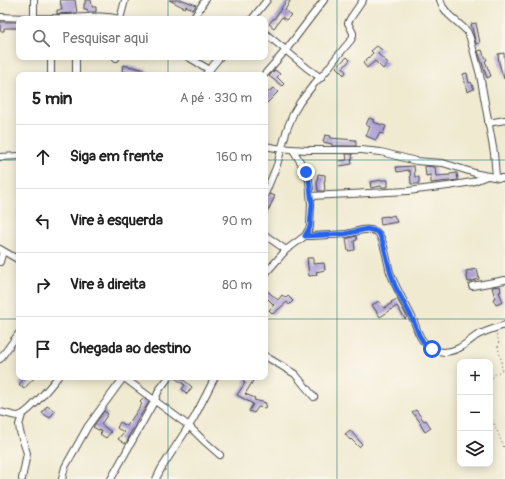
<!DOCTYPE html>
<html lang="pt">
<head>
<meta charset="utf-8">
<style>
	body { margin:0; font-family:Pangolin,sans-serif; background:#f6f6f6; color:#222 }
	.controls { position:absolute; right:12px; bottom:12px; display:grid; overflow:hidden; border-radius:8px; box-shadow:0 2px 10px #0003 }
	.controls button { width:36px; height:36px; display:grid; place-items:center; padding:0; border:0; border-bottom:1px solid #e0e0e0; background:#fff; color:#222; font:20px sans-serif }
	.stop { position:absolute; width:12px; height:12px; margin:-9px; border:3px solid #2563eb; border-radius:50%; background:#fff }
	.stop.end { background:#2563eb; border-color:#fff; box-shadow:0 1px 4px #0008 }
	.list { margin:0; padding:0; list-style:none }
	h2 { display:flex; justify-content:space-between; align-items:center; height:52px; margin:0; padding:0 16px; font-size:17px }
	h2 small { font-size:13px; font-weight:400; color:#767676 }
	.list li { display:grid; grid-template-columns:26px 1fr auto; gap:12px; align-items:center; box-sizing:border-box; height:64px; padding:0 16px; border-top:1px solid #e0e0e0 }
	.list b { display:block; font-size:15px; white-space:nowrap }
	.list em { font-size:13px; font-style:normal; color:#767676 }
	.icon { flex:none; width:22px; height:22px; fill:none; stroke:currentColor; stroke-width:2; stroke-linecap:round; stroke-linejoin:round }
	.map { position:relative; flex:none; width:505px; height:479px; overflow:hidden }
	.search { position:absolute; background:#fff; box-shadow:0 2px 10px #0003; left:16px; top:16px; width:252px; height:44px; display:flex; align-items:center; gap:10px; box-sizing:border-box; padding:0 14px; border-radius:8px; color:#767676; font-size:15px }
	.panel { position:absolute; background:#fff; box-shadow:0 2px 10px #0003; left:16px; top:72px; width:252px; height:308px; border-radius:8px }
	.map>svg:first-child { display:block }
	.building { fill:#aa9ed4 }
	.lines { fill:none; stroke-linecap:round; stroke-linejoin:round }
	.street-casing { stroke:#494844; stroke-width:8 }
	.path { stroke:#494844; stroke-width:1; stroke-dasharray:1 3; stroke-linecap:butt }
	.street { stroke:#fff; stroke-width:6 }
	.route { stroke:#2563eb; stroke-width:5 }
	.grid { fill:none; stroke:#0f766e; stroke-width:1; stroke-opacity:0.55 }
</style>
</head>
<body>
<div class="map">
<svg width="505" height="479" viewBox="0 0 505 479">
	<rect width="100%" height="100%" fill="#fbf7ec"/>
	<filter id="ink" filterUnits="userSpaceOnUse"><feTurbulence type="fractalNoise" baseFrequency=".025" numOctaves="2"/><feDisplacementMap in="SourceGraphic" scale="8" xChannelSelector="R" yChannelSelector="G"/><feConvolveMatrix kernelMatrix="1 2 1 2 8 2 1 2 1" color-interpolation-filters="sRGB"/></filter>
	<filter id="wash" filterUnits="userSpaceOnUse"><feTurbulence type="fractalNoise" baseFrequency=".012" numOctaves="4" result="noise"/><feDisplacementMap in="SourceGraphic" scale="16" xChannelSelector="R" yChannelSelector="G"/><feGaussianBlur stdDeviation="0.9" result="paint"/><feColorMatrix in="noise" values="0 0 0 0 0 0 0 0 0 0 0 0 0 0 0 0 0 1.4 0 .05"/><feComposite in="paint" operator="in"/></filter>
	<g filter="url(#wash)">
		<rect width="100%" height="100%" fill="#f0ead1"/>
		<g id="blocks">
			<!-- building -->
			<path class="building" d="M60,0H75L77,13L57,14V10H62Z
				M85,0H91L92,7H96V12H88L87,9H84V4H85Z
				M169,0H183L196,5L193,10L186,6L185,8Z
				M287,0L290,1L285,10L291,15L286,20L282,17L274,28L269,24L273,19H274Z
				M0,22H19V28H4V31H0Z
				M476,23L480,43L476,44L471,24Z
				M377,46L382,50L378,54L388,63L383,69L375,61L367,68L363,63L373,53L371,51Z
				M482,50L484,56H485L487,60L485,61L491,76L487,78L478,51Z
				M504,53L505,65L504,79L499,63L498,54Z
				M347,57L350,60L343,68L346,72L344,75L336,67Z
				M123,65L147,70L146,75L122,71Z
				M275,70L280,74L277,77L284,84L282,86L269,76Z
				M467,73L469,83L471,82L474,89L467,92L463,74Z
				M273,88L278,92L267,103L265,101V95Z
				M369,118L374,120L373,122L386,126L383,134L380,133L376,140L366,136L370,127L366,125Z
				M325,135L331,136L330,138L356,140V146H332V144L323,142Z
				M346,154H352L353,159H351L352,164L340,166L339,161L347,160Z
				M414,166L415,177H419V184H411L410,171H408V170L397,172L396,167Z
				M425,166L435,167L436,176L450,175V174L457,173L458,180L431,183V175L426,176Z
				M318,174L325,175V181H324L325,191H318L317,182Z
				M382,180H388V187H381V186L371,188L370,182Z
				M270,194L275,196L265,217V201Z
				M394,215L397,222L381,225L380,217L388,216V217Z
				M356,236L357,240L354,241L355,250L348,251L346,239Z
				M307,258H313V264L324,263L325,270L316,272L317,275L309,276Z
				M477,269L479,279L468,282L466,271Z
				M500,286L501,292H499L503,302L496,305L493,299L495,298L492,287Z
				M265,289L278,300L282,295L286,298L288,296L293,301L289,305L287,302L273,314L269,310L274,305L265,296Z
				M397,299L407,317L405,319L397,306L380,317L372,305L379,301L384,308L392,303L391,302Z
				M26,377H35L24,389L19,384Z
				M173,377H180L192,387L187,394L182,389L185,385Z
				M246,377L253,381L245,394L255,398L254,400L266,403L265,408L258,407L254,413L249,411L253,404L237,395L245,383L243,382Z
				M144,398L149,402L136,423V424L128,437L129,438L125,444L118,439L124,432L117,428L120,422L127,426L142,404L140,402Z
				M47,406L55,411L50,418L42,413Z
				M416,410L424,421L426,420L431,428L425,432L420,424L421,423L412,412Z
				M104,411L108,414L101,424L111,432L106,438L100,434L102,432L93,427Z
				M350,430L362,444L359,447L351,439L350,440L345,434Z"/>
		</g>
	</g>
	<g filter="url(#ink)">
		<use href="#blocks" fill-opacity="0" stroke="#494844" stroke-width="1"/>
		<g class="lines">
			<!-- street casing -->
			<g class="street-casing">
				<path id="street" d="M440,0L443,7L449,15L457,22L467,31L470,38L480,75L494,153L496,177
					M0,17C22,18 44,19 66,18C83,18 102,14 119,19
					M34,18V0
					M120,19L125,0
					M193,19L205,0
					M252,19L267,0
					M265,33L307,68L321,78
					M188,57L210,70
					M116,58V57
					M51,75V57
					M76,75V57
					M205,75L220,57
					M264,75L286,50L324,0
					M488,123L505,120
					M265,146L276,148L307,150H361L381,152L416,161L428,162L443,163L478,174L499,178H505
					M0,157L19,156
					M265,194L277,165L287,129L294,112L300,102L314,84L327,70L335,59L351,40L353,36V33L348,23L350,19L363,0
					M311,196L408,191L448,186L472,182L487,176
					M265,235L286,250
					M305,236C318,236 331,235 345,234C354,233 365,227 375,231C384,234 387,263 390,272C396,289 405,303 413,319C417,328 418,337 425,343C430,348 438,352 444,352C459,351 465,344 476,336C485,331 495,328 505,325
					M0,249L19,260
					M0,262L3,251
					M265,274L286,250L305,236L310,227L311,204L309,180L301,163L293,150
					M472,286L505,280
					M265,356L295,374L314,397
					M0,359L19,333
					M123,377L189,426L203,440L220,455
					M0,412C6,413 13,416 18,416C28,415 51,385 58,377
					M22,479L27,453L20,432L19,425L22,415
					M62,479L65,467L88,426L124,377
					M111,479L155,400L159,390L169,377
					M156,479L161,469L194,418L215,377"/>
			</g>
			<!-- path -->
			<path class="path" d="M490,381L494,375L502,370L501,359L498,347L499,341L496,334
				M490,417C497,426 499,439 505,449"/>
			<!-- street -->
			<use href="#street" class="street"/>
		</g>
	</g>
	<g class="lines" filter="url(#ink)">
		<!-- route -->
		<path class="route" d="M306,172L309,180L312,204L310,227L305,236L345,234L367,229L375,231L379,233L383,243L390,271L395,286L413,320L419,335L424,343L432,349"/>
	</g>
	<!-- grid -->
	<path class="grid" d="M168,0V19M337,0V479M168,57V75M0,160H19M265,160H505M0,319H19M265,319H505M168,377V479"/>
</svg>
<div class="controls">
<button>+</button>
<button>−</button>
<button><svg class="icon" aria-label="layers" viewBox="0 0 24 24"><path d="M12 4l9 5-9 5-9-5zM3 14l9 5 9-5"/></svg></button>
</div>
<div class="stop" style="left:432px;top:349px"></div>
<div class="stop end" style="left:306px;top:172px"></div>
<div class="search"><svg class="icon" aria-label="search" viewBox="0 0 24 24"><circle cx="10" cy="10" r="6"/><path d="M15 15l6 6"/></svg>Pesquisar aqui</div>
<section class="panel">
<h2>5 min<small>A pé · 330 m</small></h2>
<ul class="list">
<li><svg class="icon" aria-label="ahead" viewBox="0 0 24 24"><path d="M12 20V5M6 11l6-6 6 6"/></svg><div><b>Siga em frente</b></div><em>160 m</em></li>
<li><svg class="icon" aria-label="left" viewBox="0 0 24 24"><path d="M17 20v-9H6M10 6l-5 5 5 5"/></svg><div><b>Vire à esquerda</b></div><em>90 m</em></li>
<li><svg class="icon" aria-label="right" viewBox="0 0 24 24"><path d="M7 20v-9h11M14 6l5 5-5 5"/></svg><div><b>Vire à direita</b></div><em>80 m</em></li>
<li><svg class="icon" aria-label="arrive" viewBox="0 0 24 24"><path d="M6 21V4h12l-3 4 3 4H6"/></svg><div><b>Chegada ao destino</b></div></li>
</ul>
</section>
</div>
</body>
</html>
